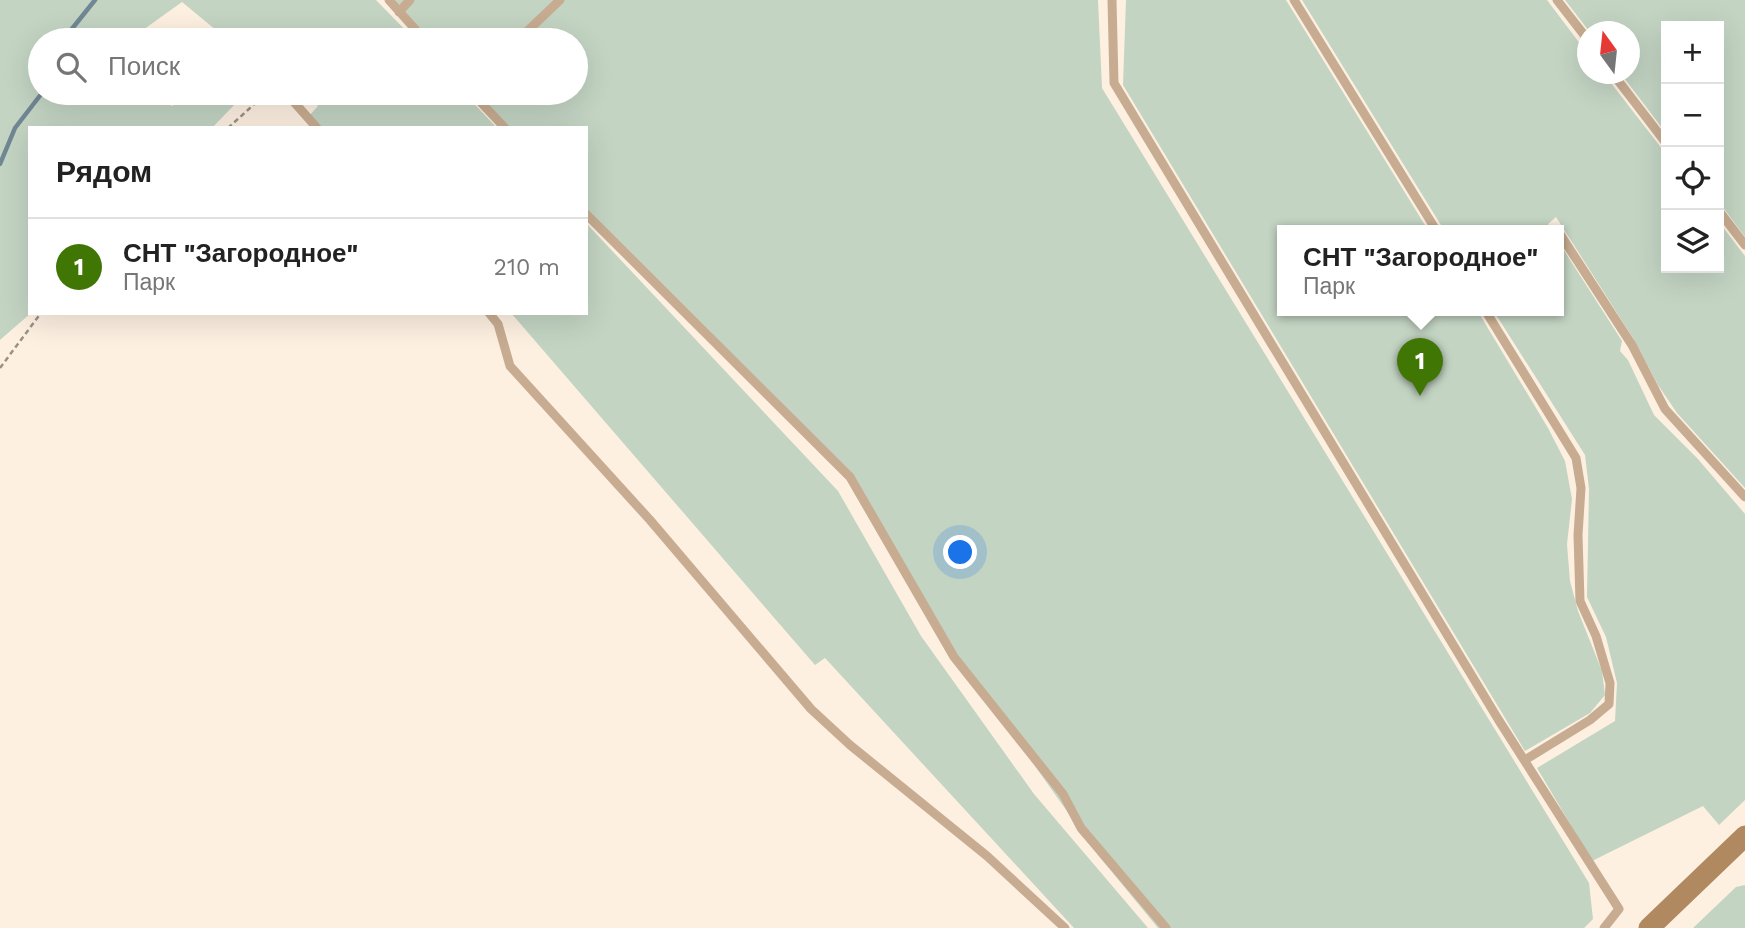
<!DOCTYPE html>
<html lang="ru">
<head>
<meta charset="utf-8">
<style>
	body { margin:0; font-family:"Work Sans",sans-serif; background:#f6f6f6; color:#222 }
	.controls { position:absolute; right:21px; top:21px; display:grid; overflow:hidden; border-radius:0px; box-shadow:0 7px 28px #0002 }
	.controls button { width:63px; height:63px; display:grid; place-items:center; padding:0; border:0; border-bottom:2px solid #e0e0e0; background:#fff; color:#222; font:35px sans-serif }
	.compass { position:absolute; left:1577px; top:21px; width:63px; height:63px; border-radius:50%; background:#fff; box-shadow:0 7px 28px #0002; rotate:345deg }
	.you { position:absolute; left:961px; top:553px; width:24px; height:24px; margin:-18px; border:5px solid #fff; border-radius:50%; background:#1a73e8; box-shadow:0 0 0 10px #1a73e833 }
	.badge { display:grid; place-items:center; width:46px; height:46px; border-radius:50%; background:#407603; color:#fff; font-size:23px; font-weight:700 }
	.pin { position:absolute; translate:-50% -58px; filter:drop-shadow(0 2px 4px #0008) }
	.pin::after { content:''; position:absolute; top:37px; width:24px; height:21px; background:inherit; clip-path:polygon(0 0,100% 0,50% 100%) }
	.popup { position:absolute; left:1277px; top:225px; width:287px; height:91px; box-sizing:border-box; display:grid; place-content:center; border-radius:0px; background:#fff; filter:drop-shadow(0 2px 5px #0005); font-size:23px; white-space:nowrap; color:#767676 }
	.popup b { font-size:26px; color:#222 }
	.popup::after { content:''; position:absolute; left:50%; top:100%; margin-left:-14px; border:14px solid transparent; border-top-color:#fff }
	.list { margin:0; padding:0; list-style:none }
	h2 { display:flex; justify-content:space-between; align-items:center; height:91px; margin:0; padding:0 28px; font-size:30px }
	h2 small { font-size:23px; font-weight:400; color:#767676 }
	.list li { display:grid; grid-template-columns:46px 1fr auto; gap:21px; align-items:center; box-sizing:border-box; height:98px; padding:0 28px; border-top:2px solid #e0e0e0 }
	.list b { display:block; font-size:26px; white-space:nowrap }
	.list p { margin:0; font-size:23px; white-space:nowrap; color:#767676 }
	.list em { font-size:23px; font-style:normal; color:#767676 }
	.icon { flex:none; width:38px; height:38px; fill:none; stroke:currentColor; stroke-width:2; stroke-linecap:round; stroke-linejoin:round }
	.map { position:relative; flex:none; width:1745px; height:928px; overflow:hidden }
	.search { position:absolute; background:#fff; box-shadow:0 7px 28px #0002; left:28px; top:28px; width:560px; height:77px; display:flex; align-items:center; gap:18px; box-sizing:border-box; padding:0 24px; border-radius:38px; color:#767676; font-size:26px }
	.panel { position:absolute; background:#fff; box-shadow:0 7px 28px #0002; left:28px; top:126px; width:560px; height:189px; border-radius:0px }
	.map>svg:first-child { display:block }
	.green { fill:#c3d4c3 }
	.lines { fill:none; stroke-linecap:round; stroke-linejoin:round }
	.stream { stroke:#718794; stroke-width:4.5 }
	.path { stroke:#9a9185; stroke-width:2.5; stroke-dasharray:5 3.5; stroke-linecap:butt }
	.lane { stroke:#c7ac91; stroke-width:9 }
	.secondary { stroke:#b18960; stroke-width:21 }
</style>
</head>
<body>
<div class="map">
<svg width="1745" height="928" viewBox="0 0 1745 928">
	<rect width="100%" height="100%" fill="#fdf0e1"/>
	<!-- green -->
	<path class="green" d="M0,0H376L415,40H228L182,2L129,40H40V93H148L172,106L187,93H242L237,102L212,128H30L31,313L0,340Z
		M395,0H1098L1102,88L1589,883L1593,919L1584,928H1158L1098,855L935,625L851,480L701,334L586,210V128H510L478,93H576V40H431Z
		M1126,0H1286L1428,230H1282V310H1477L1548,428L1565,461L1572,499L1567,544L1570,581L1578,611L1602,671L1605,695L1590,713L1525,751L1123,85Z
		M1302,0H1547L1587,53L1588,74H1604L1666,154V268H1719V222L1745,256V488L1677,413L1658,385L1633,338L1556,217L1548,224L1551,230H1444Z
		M1565,0H1745V237L1719,202V26H1666V133L1621,74H1630V32L1589,31Z
		M305,93H464L497,128H317L307,118L318,106Z
		M586,223L838,491L921,636L1034,794L1148,928H1074L825,658L815,665L511,313H586Z
		M1558,241L1622,341L1620,351L1628,360L1654,415L1697,458L1745,514V800L1719,825L1703,806L1592,861L1537,768L1615,721L1617,683L1606,637L1587,597L1589,489L1585,455L1493,310H1558Z
		M1745,885V928H1693L1736,887Z"/>
	<g class="lines">
		<!-- stream -->
		<path class="stream" d="M63,40L95,0
			M0,164L15,128L42,93"/>
		<!-- path -->
		<path class="path" d="M228,128L261,98L273,93
			M0,368L41,313"/>
		<!-- lane -->
		<path class="lane" d="M389,0L425,40
			M1112,0L1114,83L1498,719L1619,909L1604,928
			M1294,0L1436,230
			M1557,0L1588,40
			M399,12L410,0
			M518,40L560,0
			M1613,74L1666,143
			M286,93L317,128
			M472,93L505,128
			M1719,211L1745,245
			M586,214L850,477L954,657L1063,794L1081,828L1166,928
			M1558,231L1632,345L1665,409L1745,497
			M1485,310L1576,458L1581,488L1578,535L1580,601L1596,636L1610,683L1609,704L1590,720L1525,760
			M489,313L498,324L510,366L650,520L811,709L850,745L987,856L1065,928"/>
		<!-- secondary -->
		<path class="secondary" d="M1649,928L1745,836"/>
	</g>
</svg>
<div class="controls">
<button>+</button>
<button>−</button>
<button><svg class="icon" aria-label="locate" viewBox="0 0 24 24"><circle cx="12" cy="12" r="6"/><path d="M12 2v4M12 18v4M2 12h4M18 12h4"/></svg></button>
<button><svg class="icon" aria-label="layers" viewBox="0 0 24 24"><path d="M12 4l9 5-9 5-9-5zM3 14l9 5 9-5"/></svg></button>
</div>
<svg class="compass" viewBox="-18 -18 36 36"><path d="M0-13l5 13h-10z" fill="#e53935"/><path d="M0 13l5-13h-10z" fill="#767676"/></svg>
<div class="you"></div>
<div class="pin badge" style="left:1420px;top:396px">1</div>
<div class="popup"><b>СНТ &quot;Загородное&quot;</b>Парк</div>
<div class="search"><svg class="icon" aria-label="search" viewBox="0 0 24 24"><circle cx="10" cy="10" r="6"/><path d="M15 15l6 6"/></svg>Поиск</div>
<section class="panel">
<h2>Рядом<small></small></h2>
<ul class="list">
<li><span class="badge">1</span><div><b>СНТ &quot;Загородное&quot;</b><p>Парк</p></div><em>210 m</em></li>
</ul>
</section>
</div>
</body>
</html>
